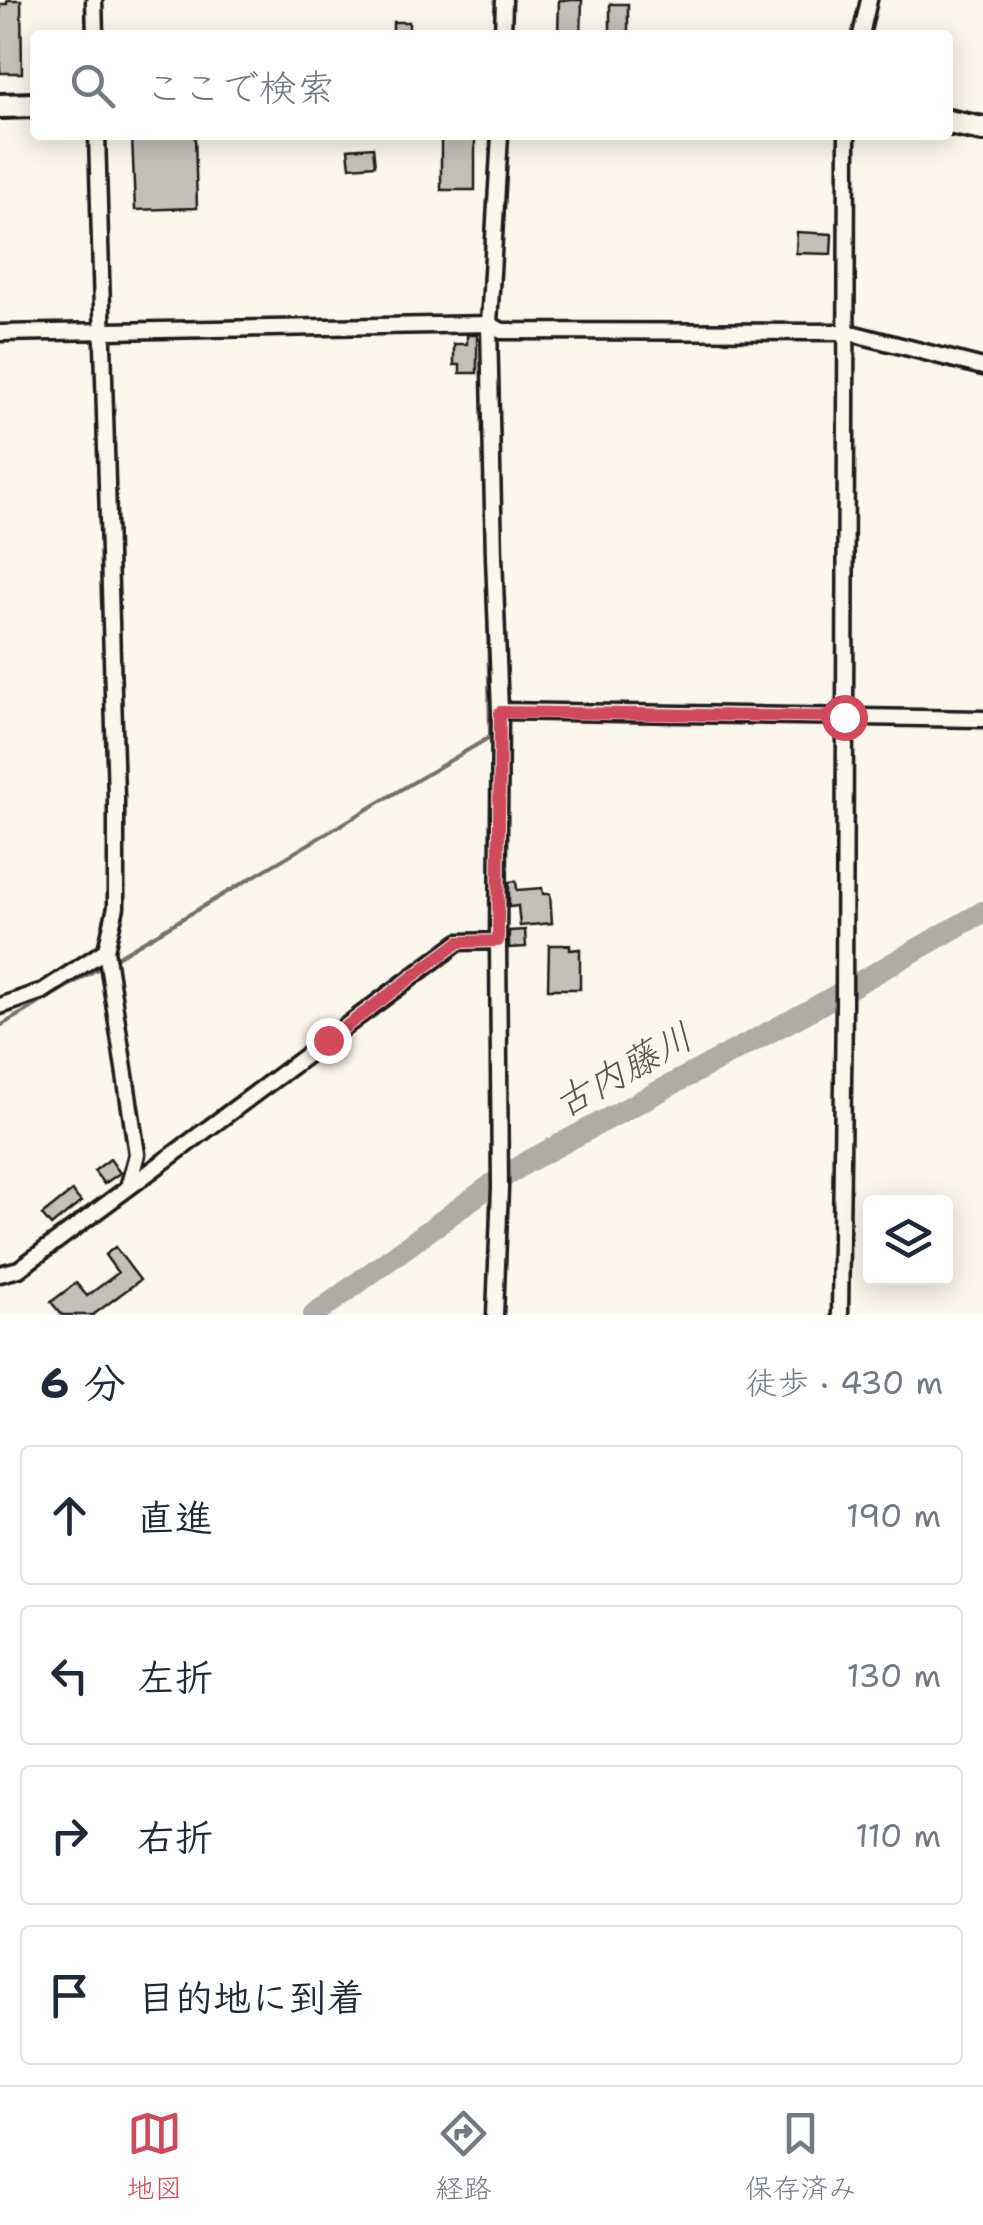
<!DOCTYPE html>
<html lang="ja">
<head>
<meta charset="utf-8">
<style>
	body { margin:0; font-family:"Shantell Sans","Klee One",sans-serif; background:#f6f6f7; color:#1f2937 }
	.controls { position:absolute; right:30px; bottom:30px; display:grid; overflow:hidden; border-radius:10px; box-shadow:0 5px 25px #0003 }
	.controls button { width:90px; height:90px; display:grid; place-items:center; padding:0; border:0; border-bottom:2px solid #e0e1e3; background:#fff; color:#1f2937; font:50px sans-serif }
	.stop { position:absolute; width:30px; height:30px; margin:-22px; border:8px solid #d1495b; border-radius:50%; background:#fff }
	.stop.end { background:#d1495b; border-color:#fff; box-shadow:0 2px 10px #0008 }
	.list { margin:0; padding:0; list-style:none }
	h2 { display:flex; justify-content:space-between; align-items:center; height:130px; margin:0; padding:0 40px; font-size:42px }
	h2 small { font-size:32px; font-weight:400; color:#747a83 }
	.list li { display:grid; grid-template-columns:65px 1fr auto; gap:30px; align-items:center; box-sizing:border-box; height:140px; margin:0 20px 20px; padding:0 20px; border:2px solid #e0e1e3; border-radius:10px }
	.list b { display:block; font-size:38px; white-space:nowrap }
	.list em { font-size:32px; font-style:normal; color:#747a83 }
	.icon { flex:none; width:55px; height:55px; fill:none; stroke:currentColor; stroke-width:2; stroke-linecap:round; stroke-linejoin:round }
	.map { position:relative; flex:none; width:983px; height:1315px; overflow:hidden }
	.search { position:absolute; background:#fff; box-shadow:0 5px 25px #0003; left:30px; right:30px; top:30px; height:110px; display:flex; align-items:center; gap:25px; box-sizing:border-box; padding:0 35px; border-radius:10px; color:#747a83; font-size:38px }
	.sheet { height:770px; background:#fff }
	nav { display:flex; justify-content:space-around; align-items:center; box-sizing:border-box; height:140px; border-top:2px solid #e0e1e3; background:#fff; font-size:28px; color:#747a83 }
	nav a { display:grid; justify-items:center; gap:5px }
	nav .on { color:#d1495b }
	.map>svg:first-child { display:block }
	.lines { fill:none; stroke-linecap:round; stroke-linejoin:round }
	.stream { stroke:#74726e; stroke-width:4 }
	.river { stroke:#afaca5; stroke-width:22 }
	.building { fill:#c3c0b8; stroke:#1c1c1c; stroke-width:2.5 }
	.street-casing { stroke:#1c1c1c; stroke-width:21 }
	.primary-casing { stroke:#1c1c1c; stroke-width:30 }
	.street { stroke:#fbf7ec; stroke-width:14 }
	.primary { stroke:#fbf7ec; stroke-width:22 }
	.route { stroke:#d1495b; stroke-width:12 }
	.labels { text-anchor:middle; stroke-width:8; stroke-linejoin:round; paint-order:stroke }
	.water-label { font-size:38px; font-style:italic; fill:#575653; stroke:#fbf7ec }
</style>
</head>
<body>
<div class="map">
<svg width="983" height="1315" viewBox="0 0 983 1315">
	<rect width="100%" height="100%" fill="#fbf7ec"/>
	<filter id="ink" filterUnits="userSpaceOnUse"><feTurbulence type="fractalNoise" baseFrequency=".01" numOctaves="2"/><feDisplacementMap in="SourceGraphic" scale="20" xChannelSelector="R" yChannelSelector="G"/><feConvolveMatrix kernelMatrix="1 2 1 2 8 2 1 2 1" color-interpolation-filters="sRGB"/></filter>
	<g filter="url(#ink)">
		<g class="lines">
			<!-- stream -->
			<path class="stream" d="M496,35V0
				M487,241L491,135
				M112,960L490,737L486,500
				M0,1026L104,965
				M489,1295L491,1185"/>
			<!-- river -->
			<path class="river" d="M314,1315L491,1185L529,1161L807,1012L983,912"/>
		</g>
		<!-- building -->
		<path class="building" d="M7,0H21L22,73H0V4H7Z
			M559,0H582L581,35H558Z
			M610,4H628V35H610Z
			M393,22H409V35H393Z
			M132,135H195L197,208L135,210Z
			M441,135H475V190H441Z
			M373,147L375,165L350,167L348,149Z
			M797,232L832,234L831,254L796,253Z
			M467,335H477V373H460V365H454V344H467Z
			M516,881L517,890L542,888L543,894H550L552,923L520,926L518,906L509,907V882Z
			M525,930L526,947L509,948V931Z
			M549,945H570V950L580,949V989H548Z
			M110,1159L120,1173L104,1184L94,1171Z
			M72,1191L81,1202L51,1226L42,1215Z
			M115,1247L140,1280L93,1315H62L51,1302L76,1283L87,1296L118,1273L105,1255Z"/>
		<g class="lines">
			<!-- street casing -->
			<g class="street-casing">
				<path id="street" d="M94,0L95,35
					M503,35L504,0
					M861,35L869,0
					M97,135L116,797V907L106,950L137,1154L128,1188
					M0,333L489,324L502,331L847,332L983,367
					M500,711L983,719
					M0,1006L43,991L106,950
					M0,1274L19,1269L459,942L498,941
					M495,1315L500,1188L498,941L500,711L494,557L489,324L500,135
					M840,1315L844,1005L847,135"/>
			</g>
			<!-- primary casing -->
			<g class="primary-casing">
				<path id="primary" d="M0,106L35,105
					M948,122L983,129"/>
			</g>
			<!-- street -->
			<use href="#street" class="street"/>
			<!-- primary -->
			<use href="#primary" class="primary"/>
		</g>
	</g>
	<g class="lines" filter="url(#ink)">
		<!-- route -->
		<path class="route" d="M328,1040L459,942L498,941L500,712L844,717"/>
	</g>
	<g class="labels">
		<!-- water labels -->
		<g class="water-label">
			<text transform="translate(623 1070) rotate(-29)" y="13">古内藤川</text>
		</g>
	</g>
</svg>
<div class="controls">
<button><svg class="icon" aria-label="layers" viewBox="0 0 24 24"><path d="M12 4l9 5-9 5-9-5zM3 14l9 5 9-5"/></svg></button>
</div>
<div class="stop" style="left:844px;top:717px"></div>
<div class="stop end" style="left:328px;top:1040px"></div>
<div class="search"><svg class="icon" aria-label="search" viewBox="0 0 24 24"><circle cx="10" cy="10" r="6"/><path d="M15 15l6 6"/></svg>ここで検索</div>
</div>
<section class="sheet">
<h2>6 分<small>徒歩 · 430 m</small></h2>
<ul class="list">
<li><svg class="icon" aria-label="ahead" viewBox="0 0 24 24"><path d="M12 20V5M6 11l6-6 6 6"/></svg><div><b>直進</b></div><em>190 m</em></li>
<li><svg class="icon" aria-label="left" viewBox="0 0 24 24"><path d="M17 20v-9H6M10 6l-5 5 5 5"/></svg><div><b>左折</b></div><em>130 m</em></li>
<li><svg class="icon" aria-label="right" viewBox="0 0 24 24"><path d="M7 20v-9h11M14 6l5 5-5 5"/></svg><div><b>右折</b></div><em>110 m</em></li>
<li><svg class="icon" aria-label="arrive" viewBox="0 0 24 24"><path d="M6 21V4h12l-3 4 3 4H6"/></svg><div><b>目的地に到着</b></div></li>
</ul>
</section>
<nav>
<a class="on"><svg class="icon" aria-label="map" viewBox="0 0 24 24"><path d="M3 6l6-2 6 2 6-2v14l-6 2-6-2-6 2zM9 4v14M15 6v14"/></svg>地図</a>
<a><svg class="icon" aria-label="directions" viewBox="0 0 24 24"><path d="M12 3l9 9-9 9-9-9zM9 14v-3h6M13 9l2 2-2 2"/></svg>経路</a>
<a><svg class="icon" aria-label="saved" viewBox="0 0 24 24"><path d="M7 4h10v16l-5-4-5 4z"/></svg>保存済み</a>
</nav>
</body>
</html>
